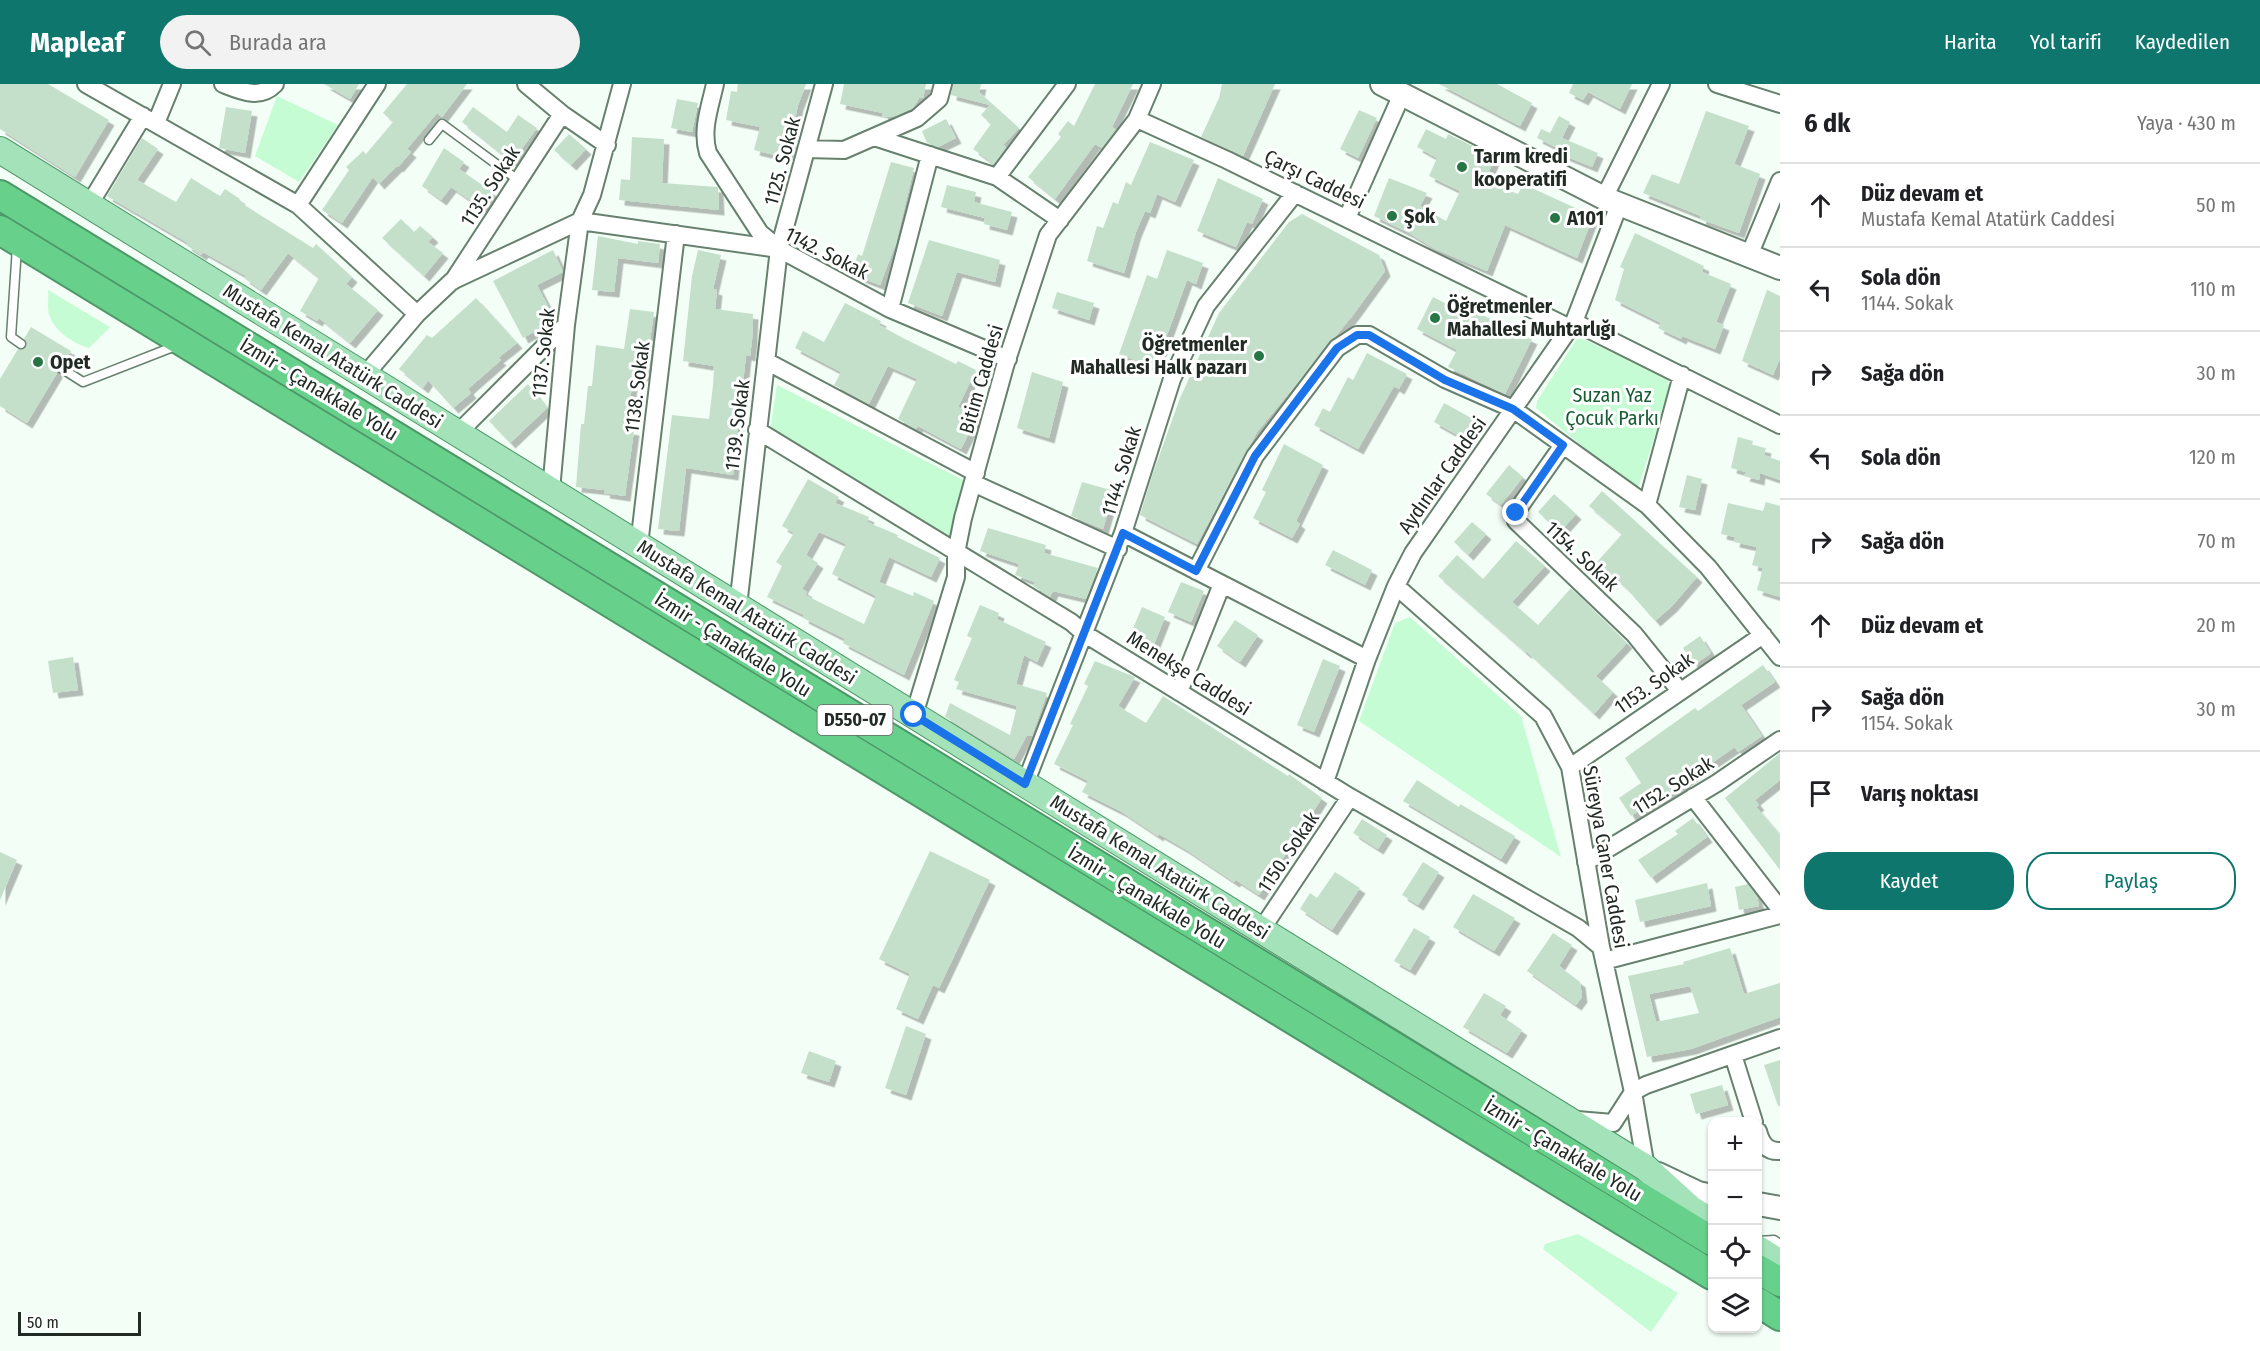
<!DOCTYPE html>
<html lang="tr">
<head>
<meta charset="utf-8">
<style>
	body { margin:0; font-family:"Fira Sans Condensed",sans-serif; background:#f2f2f2; color:#202124 }
	.controls { position:absolute; right:18px; bottom:18px; display:grid; overflow:hidden; border-radius:12px; box-shadow:0 2px 4px #0004 }
	.controls button { width:54px; height:54px; display:grid; place-items:center; padding:0; border:0; border-bottom:2px solid #e0e0e0; background:#fff; color:#202124; font:30px sans-serif }
	.scale { position:absolute; left:18px; bottom:15px; width:123px; box-sizing:border-box; padding-left:6px; border:3px solid #212b24; border-top:0; font-size:16px; line-height:21px; white-space:nowrap; color:#212b24; -webkit-text-stroke:4px #fff; paint-order:stroke }
	.stop { position:absolute; width:18px; height:18px; margin:-14px; border:4px solid #1a73e8; border-radius:50%; background:#fff }
	.stop.end { background:#1a73e8; border-color:#fff; box-shadow:0 2px 6px #0008 }
	.list { margin:0; padding:0; list-style:none }
	h2 { display:flex; justify-content:space-between; align-items:center; height:78px; margin:0; padding:0 24px; font-size:26px }
	h2 small { font-size:20px; font-weight:400; color:#757577 }
	.list li { display:grid; grid-template-columns:39px 1fr auto; gap:18px; align-items:center; box-sizing:border-box; height:84px; padding:0 24px; border-top:2px solid #e0e0e0 }
	.list b { display:block; font-size:22px; white-space:nowrap }
	.list p { margin:0; font-size:20px; white-space:nowrap; color:#757577 }
	.list em { font-size:20px; font-style:normal; color:#757577 }
	.actions { display:flex; gap:12px; padding:18px 24px }
	.actions a { flex:1; padding:14px 0; border:2px solid #0f766e; border-radius:24px; text-align:center; font-size:21px; color:#0f766e }
	.actions .main { background:#0f766e; color:#fff }
	.icon { flex:none; width:33px; height:33px; fill:none; stroke:currentColor; stroke-width:2; stroke-linecap:round; stroke-linejoin:round }
	.map { position:relative; flex:none; width:1780px; height:1267px; overflow:hidden }
	header { display:flex; align-items:center; gap:36px; box-sizing:border-box; height:84px; padding:0 30px; background:#0f766e; color:#fff }
	header strong { font-size:28px }
	nav { display:flex; gap:33px; margin-inline-start:auto; font-size:21px }
	.search { width:420px; height:54px; background:#f2f2f2; display:flex; align-items:center; gap:15px; box-sizing:border-box; padding:0 21px; border-radius:33px; color:#757577; font-size:22px }
	main { display:flex }
	aside { flex:1; background:#fff }
	.map>svg:first-child { display:block }
	.green { fill:#c5fcd4 }
	.building { fill:#c4e0cb; fill-rule:evenodd; filter:url(#shadow) }
	.lines { fill:none; stroke-linecap:round; stroke-linejoin:round }
	.lane-casing { stroke:#67816e; stroke-width:11 }
	.street-casing { stroke:#67816e; stroke-width:20 }
	.secondary-casing { stroke:#67816e; stroke-width:26 }
	.primary-casing { stroke:#4e9768; stroke-width:28 }
	.highway-casing { stroke:#4e9768; stroke-width:32 }
	.lane { stroke:#fff; stroke-width:8 }
	.street { stroke:#fff; stroke-width:16 }
	.secondary { stroke:#fff; stroke-width:22 }
	.primary { stroke:#a4e3ba; stroke-width:26 }
	.highway { stroke:#67d18c; stroke-width:28 }
	.route { stroke:#1a73e8; stroke-width:8 }
	.poi-dot { fill:#267545; stroke:#fff; stroke-width:2 }
	.labels { text-anchor:middle; stroke-width:6; stroke-linejoin:round; paint-order:stroke }
	.shield { fill:#fff; stroke:#646b66; stroke-width:1.5 }
	.shield-label { font-size:18px; font-weight:bold; fill:#212b24 }
	.poi-label { font-size:20px; font-weight:bold; fill:#212b24; stroke:#fff; text-anchor:start }
	.street-label { font-size:20px; fill:#212b24; stroke:#fff }
	.park-label { font-size:20px; fill:#195d34; stroke:#fff }
</style>
</head>
<body>
<header>
<strong>Mapleaf</strong>
<div class="search"><svg class="icon" aria-label="search" viewBox="0 0 24 24"><circle cx="10" cy="10" r="6"/><path d="M15 15l6 6"/></svg>Burada ara</div>
<nav><a>Harita</a><a>Yol tarifi</a><a>Kaydedilen</a></nav>
</header>
<main>
<div class="map">
<svg width="1780" height="1267" viewBox="0 0 1780 1267">
	<defs>
		<filter id="shadow"><feDropShadow dx="5.5" dy="5.5" stdDeviation="0" flood-color="#0004"/></filter>
	</defs>
	<rect width="100%" height="100%" fill="#f3fff6"/>
	<!-- green -->
	<path class="green" d="M277,12L338,41L299,98L255,72Z
		M48,206L110,243L89,264C74,260 53,246 49,230C47,223 49,213 48,206Z
		M1578,253L1666,292L1670,305L1637,407L1536,324L1537,317Z
		M777,301L969,399L951,456L770,347Z
		M1410,533L1521,632L1561,773L1359,637L1395,539Z
		M1578,1150L1678,1209L1651,1248L1543,1165L1545,1160Z"/>
	<!-- building -->
	<path class="building" d="M0,0H48L109,36L75,93L0,45Z
		M324,0H359L350,15Z
		M407,0H467L442,33L437,29L407,65L411,68L398,83L397,82L379,100L373,93L342,139L322,126L349,86L346,83L363,67L366,70L393,38L383,29Z
		M738,0H806L798,21L787,74L754,66L760,43L726,36L731,7L737,8Z
		M844,0H926L923,14H919L913,24L895,32L882,33L883,29L840,20Z
		M953,0H981L979,8L1019,44L1003,61L1006,63L994,80L973,65L991,40L981,31L990,21L951,11Z
		M1095,0H1133L1112,43L1116,46L1102,64L1095,60L1055,115L1028,93L1061,53L1058,50L1068,37L1074,42Z
		M1222,0H1275L1243,72L1201,53L1219,14Z
		M1439,0H1497L1532,19L1520,42Z
		M1573,0H1632L1620,25L1588,8L1583,16L1569,9Z
		M677,15L698,19L692,48L671,44Z
		M226,23L252,27L245,69L219,64Z
		M473,23L507,48L518,31L537,44L512,78L462,38Z
		M1359,26L1377,34L1358,74L1340,65Z
		M1706,27L1749,42L1734,80L1760,90L1739,149L1700,135L1701,132L1643,109L1652,90L1679,100Z
		M1559,32L1570,38L1562,54L1598,69L1592,83L1563,71L1565,68L1537,54L1541,45L1550,49Z
		M946,35L956,54L938,63L927,59L922,47Z
		M1426,45L1446,55L1448,50L1495,73L1485,97L1518,110L1523,100L1593,132L1577,174L1505,141L1487,187L1435,165L1409,149L1374,132L1389,94L1427,109L1420,122L1446,137L1460,107L1429,92L1437,74L1417,63Z
		M569,50L586,65L571,81L554,66Z
		M632,53L664,55L662,99L718,103L719,126L619,116L621,95L630,96Z
		M142,54L158,65L137,96L176,118L191,94L220,112L225,105L240,115L238,117L313,164L316,160L352,193L346,200L378,226L350,259L319,234L317,237L300,227L319,194L288,169L261,206L244,194L246,192L203,168L201,171L186,161L188,159L107,112Z
		M1150,58L1194,76L1175,118L1157,110L1150,129L1145,127L1136,148L1124,189L1087,177L1097,142L1103,144L1113,118L1118,120L1126,98L1131,101Z
		M444,64L464,78L459,85L494,109L483,125L451,103L441,116L422,102Z
		M891,78L914,84L896,159L880,201L851,190L858,170L862,172Z
		M1218,94L1263,115L1252,140L1247,138L1236,163L1197,147Z
		M947,101L976,108L974,118L1012,128L1007,146L984,140L985,134L941,123Z
		M1302,130L1379,171L1385,187L1353,231L1257,348L1197,460L1140,431L1153,389L1180,314L1219,229L1289,138Z
		M401,135L414,148L420,142L433,153L428,158L443,169L424,192L382,154Z
		M1635,149L1704,182L1702,188L1731,200L1716,238L1724,241L1715,265L1682,252L1681,255L1658,244L1661,239L1615,216L1624,185L1620,183Z
		M598,152L638,160V157L660,160L658,179L618,174L614,208L592,206Z
		M929,156L1000,176L995,198L957,188L942,232L908,219Z
		M553,166L563,188L537,201L555,236L523,254L493,197Z
		M698,166L721,171L713,205L717,206L715,225L753,230L752,256L750,272L746,271L733,391L686,384L679,447L658,445L672,331L709,335L713,301L714,282L683,277L692,192Z
		M1167,166L1203,179L1196,200L1187,196L1155,284L1119,270L1147,191L1157,195Z
		M1767,206L1780,212V274L1773,291L1742,277Z
		M1057,208L1094,219L1089,236L1052,224Z
		M1433,213L1473,233L1476,228L1532,255L1505,310L1448,283L1457,266L1417,245Z
		M476,214L517,259L498,274L501,276L468,305L471,309L453,324L428,296L423,304L399,285L427,251L432,254Z
		M845,219L881,237L879,241L905,255L956,280L958,277L976,286L958,323L977,333L961,365L918,342L916,345L898,335L917,295L888,282L869,320L834,301L841,288L795,264L803,247L824,258Z
		M630,225L654,228L648,270H651L648,292L633,291L627,345L634,346L625,412L604,409L605,406L576,403L581,340H584L588,302H592L596,261L624,265Z
		M31,243L71,267L64,278L55,281L57,289L27,339L0,322V295L18,265L26,263L24,255Z
		M1367,269L1407,290L1399,305L1394,302L1358,365L1314,341L1323,324L1330,328L1348,293L1353,296Z
		M1032,288L1063,298L1049,354L1017,344Z
		M528,300L547,324L510,359L489,337Z
		M1444,319L1473,335L1463,354L1434,338Z
		M1738,353L1753,357L1752,361L1766,364L1764,371L1780,377V396L1760,389L1759,396L1744,392L1746,388L1731,384Z
		M1284,360L1323,381L1296,437L1300,440L1292,454L1253,434L1266,408L1262,406Z
		M1509,381L1523,393L1501,421L1486,410Z
		M1687,391L1702,395L1695,426L1679,423Z
		M808,395L839,413L835,419L869,433L867,438L898,451L897,453L940,474L931,493L889,473L879,498L913,512L914,508L934,517L904,591L843,559L845,555L803,534L804,531L767,513L782,482L776,478L794,449L782,442ZM819,448L846,460L832,490L876,512L864,540L805,511L807,508L802,505L818,479L806,471Z
		M1082,398L1114,407L1103,445L1071,432Z
		M1602,407L1697,493L1672,522L1655,537L1627,505L1597,478L1622,450L1589,422Z
		M1554,410L1576,430L1560,448L1538,428Z
		M1766,418L1780,422V513L1757,506L1763,484L1752,481L1757,463L1734,458L1735,453L1721,450L1728,419L1763,427Z
		M1472,438L1486,450L1468,471L1454,458Z
		M988,444L1046,461L1044,469L1098,484L1086,515L1053,507L1050,513L1033,502L1035,498L1015,491L1019,480L980,467Z
		M1516,457L1545,482L1512,518L1538,541L1571,504L1627,559L1596,592L1613,608L1594,630L1527,568L1526,569L1438,492L1457,471L1483,495Z
		M1333,466L1372,486L1365,501L1325,481Z
		M1181,498L1204,507L1191,538L1168,528Z
		M980,521L999,529L997,535L1046,558L1037,578L1024,571L1016,600L1047,609L1032,652L1027,651L1014,675L945,633L950,619L1010,651L1017,622L956,605L959,598L954,596L972,554L967,552Z
		M1142,523L1165,533L1153,563L1129,554Z
		M1235,536L1258,551L1240,578L1217,562Z
		M1700,552L1711,569L1694,581L1683,564Z
		M73,573L78,606L53,609L48,577Z
		M1323,575L1340,582L1314,648L1297,641Z
		M1095,577L1135,593L1118,622L1146,639L1163,612L1288,692L1289,690L1322,714L1259,811L1236,796L1234,798L1185,765L1159,750L1158,752L1122,728L1082,708L1088,697L1054,680L1073,641L1070,640L1088,602L1084,600Z
		M1763,581L1775,598L1741,621L1762,652L1738,668L1735,663L1685,697L1687,700L1676,708L1658,720L1655,716L1631,732L1619,714L1641,699L1625,674L1695,624L1698,627Z
		M1780,669V696L1755,716L1759,721L1756,723L1780,751V786L1725,714Z
		M1417,696L1459,723L1460,720L1515,752L1501,775L1403,717Z
		M1693,734L1707,753L1651,794L1638,776L1678,750L1675,747Z
		M1362,735L1387,751L1378,765L1353,749Z
		M930,767L990,796L939,904L933,901L918,935L896,925L910,890L879,875Z
		M0,768L17,776L0,816Z
		M1423,778L1439,788L1418,821L1402,811Z
		M1335,788L1360,804L1332,846L1300,825L1310,809L1317,814Z
		M1707,799L1711,822L1640,838L1635,816Z
		M1748,800L1757,813L1759,822L1739,826L1735,803Z
		M1473,810L1515,834L1494,867L1453,843Z
		M1414,844L1430,853L1410,886L1394,877Z
		M1553,849L1572,861L1559,882L1580,898L1582,913L1576,921L1527,887Z
		M1730,864L1744,910L1780,899V933L1691,965L1647,973L1628,892L1684,880L1683,878ZM1690,902L1699,929L1656,938L1649,910Z
		M1484,909L1506,922L1500,931L1522,946L1507,969L1463,943Z
		M906,942L926,950L906,1011L885,1004Z
		M809,967L836,977L829,998L801,989Z
		M1780,976V1022H1778L1764,981Z
		M1722,1001L1728,1021L1696,1030L1690,1010Z"/>
	<g class="lines">
		<!-- lane casing -->
		<g class="lane-casing">
			<path id="lane" d="M429,56L442,40L518,96
				M17,163L11,253L21,260
				M61,284L83,298L178,261
				M1758,1157L1774,1156L1780,1160"/>
		</g>
		<!-- street casing -->
		<g class="street-casing">
			<path id="street" d="M86,0L298,121L417,230
				M223,0C241,7 260,16 275,0
				M526,0L562,30L607,61
				M715,0C710,23 701,46 708,69L760,149L778,164
				M1717,0L1780,20
				M1137,35L1227,76L1570,244
				M156,39L172,0
				M874,53L997,93L1060,136
				M807,65L844,66L917,34L939,15L943,0
				M997,93L1067,0
				M1604,114L1661,0
				M89,121L143,32
				M298,121L377,0
				M1347,134L1402,10
				M1748,174L1780,97
				M453,197L562,30
				M890,225L930,71
				M1574,238L1780,341
				M766,277L976,389
				M365,291L417,230L452,197L580,137L592,111L622,0
				M757,346L1071,538L1085,550L1350,713L1578,844L1601,863
				M458,349L566,241
				M1563,361L1518,425L1516,437L1634,550L1680,607
				M973,399L1118,465
				M551,406L566,241L580,137L779,165L890,225L1008,275
				M1647,421L1682,291
				M1123,449L1222,500L1179,608
				M639,461L676,150
				M1196,487L1255,372L1337,264L1357,251H1369L1445,295L1513,325L1647,421L1708,483L1780,573
				M1222,500L1367,575
				M1396,502L1543,632L1570,683L1601,863L1633,1008L1646,1084
				M738,522L779,165L824,0
				M914,631L956,493V469L963,434L1005,282L1048,151L1137,35L1152,0
				M1570,683L1763,551
				M1325,698L1367,575L1396,502L1413,469L1574,238L1619,121
				M1025,700L1123,449L1172,295L1206,222L1295,109
				M1693,713L1780,825
				M1586,778L1717,699L1780,656
				M1261,846L1350,713
				M1604,877L1780,831
				M1733,971L1754,1038
				M1577,1036L1613,1039L1633,1008L1646,1001L1780,954
				M1758,1047C1761,1059 1767,1068 1780,1067"/>
		</g>
		<!-- secondary casing -->
		<g class="secondary-casing">
			<path id="secondary" d="M1382,0L1604,114L1780,184
				M1658,1090L1698,1109L1712,1112
				M1758,1120L1780,1124"/>
		</g>
		<!-- primary casing -->
		<g class="primary-casing">
			<path id="primary" d="M0,66L1646,1084L1691,1125L1712,1138
				M1758,1165L1780,1179"/>
		</g>
		<!-- highway casing -->
		<g class="highway-casing">
			<path id="highway" d="M0,111L1712,1157
				M0,146L1712,1191
				M1758,1185L1780,1198
				M1758,1218L1780,1232"/>
		</g>
		<!-- lane -->
		<use href="#lane" class="lane"/>
		<!-- street -->
		<use href="#street" class="street"/>
		<!-- secondary -->
		<use href="#secondary" class="secondary"/>
		<!-- primary -->
		<use href="#primary" class="primary"/>
		<!-- highway -->
		<use href="#highway" class="highway"/>
	</g>
	<g class="lines">
		<!-- route -->
		<path class="route" d="M914,631L1025,700L1123,449L1196,487L1255,372L1337,264L1357,251H1369L1445,296L1513,325L1563,361L1516,429"/>
	</g>
	<!-- markers -->
	<g class="poi-dot">
		<circle cx="1462" cy="83" r="6"/>
		<circle cx="1392" cy="132" r="6"/>
		<circle cx="1555" cy="134" r="6"/>
		<circle cx="1435" cy="234" r="6"/>
		<circle cx="1259" cy="272" r="6"/>
		<circle cx="38" cy="278" r="6"/>
	</g>
	<g class="labels">
		<!-- shield labels -->
		<rect class="shield" x="817.5" y="621" width="75" height="30" rx="4.5"/>
		<g class="shield-label">
			<text x="855" y="642">D550-07</text>
		</g>
		<!-- poi labels -->
		<g class="poi-label">
			<text x="1474" y="79">Tarım kredi<tspan x="1474" dy="23">kooperatifi</tspan></text>
			<text x="1404" y="139">Şok</text>
			<text x="1567" y="141">A101</text>
			<text x="1447" y="229">Öğretmenler<tspan x="1447" dy="23">Mahallesi Muhtarlığı</tspan></text>
			<text x="1247" y="267" text-anchor="end">Öğretmenler<tspan x="1247" dy="23">Mahallesi Halk pazarı</tspan></text>
			<text x="50" y="285">Opet</text>
		</g>
		<!-- street labels -->
		<g class="street-label">
			<text transform="translate(782 77) rotate(-75)" y="7">1125. Sokak</text>
			<text transform="translate(1315 95) rotate(26)" y="7">Çarşı Caddesi</text>
			<text transform="translate(490 102) rotate(-57)" y="7">1135. Sokak</text>
			<text transform="translate(827 169) rotate(27)" y="7">1142. Sokak</text>
			<text transform="translate(543 269) rotate(-84)" y="7">1137. Sokak</text>
			<text transform="translate(333 272) rotate(32)" y="7">Mustafa Kemal Atatürk Caddesi</text>
			<text transform="translate(981 295) rotate(-74)" y="7">Bitim Caddesi</text>
			<text transform="translate(637 303) rotate(-83)" y="7">1138. Sokak</text>
			<text transform="translate(319 305) rotate(31)" y="7">İzmir - Çanakkale Yolu</text>
			<text transform="translate(737 341) rotate(-83)" y="7">1139. Sokak</text>
			<text transform="translate(1121 387) rotate(-73)" y="7">1144. Sokak</text>
			<text transform="translate(1442 391) rotate(-55)" y="7">Aydınlar Caddesi</text>
			<text transform="translate(1582 472) rotate(43)" y="7">1154. Sokak</text>
			<text transform="translate(747 528) rotate(32)" y="7">Mustafa Kemal Atatürk Caddesi</text>
			<text transform="translate(733 560) rotate(32)" y="7">İzmir - Çanakkale Yolu</text>
			<text transform="translate(1189 589) rotate(32)" y="7">Menekşe Caddesi</text>
			<text transform="translate(1654 599) rotate(-35)" y="7">1153. Sokak</text>
			<text transform="translate(1673 701) rotate(-32)" y="7">1152. Sokak</text>
			<text transform="translate(1288 768) rotate(-56)" y="7">1150. Sokak</text>
			<text transform="translate(1606 773) rotate(80)" y="7">Süreyya Caner Caddesi</text>
			<text transform="translate(1160 783) rotate(32)" y="7">Mustafa Kemal Atatürk Caddesi</text>
			<text transform="translate(1147 813) rotate(31)" y="7">İzmir - Çanakkale Yolu</text>
			<text transform="translate(1563 1066) rotate(31)" y="7">İzmir - Çanakkale Yolu</text>
		</g>
		<!-- park labels -->
		<g class="park-label">
			<text x="1612" y="318">Suzan Yaz<tspan x="1612" dy="23">Çocuk Parkı</tspan></text>
		</g>
	</g>
</svg>
<div class="controls">
<button>+</button>
<button>−</button>
<button><svg class="icon" aria-label="locate" viewBox="0 0 24 24"><circle cx="12" cy="12" r="6"/><path d="M12 2v4M12 18v4M2 12h4M18 12h4"/></svg></button>
<button><svg class="icon" aria-label="layers" viewBox="0 0 24 24"><path d="M12 4l9 5-9 5-9-5zM3 14l9 5 9-5"/></svg></button>
</div>
<div class="scale">50 m</div>
<div class="stop" style="left:914px;top:631px"></div>
<div class="stop end" style="left:1516px;top:429px"></div>
</div>
<aside>
<h2>6 dk<small>Yaya · 430 m</small></h2>
<ul class="list">
<li><svg class="icon" aria-label="ahead" viewBox="0 0 24 24"><path d="M12 20V5M6 11l6-6 6 6"/></svg><div><b>Düz devam et</b><p>Mustafa Kemal Atatürk Caddesi</p></div><em>50 m</em></li>
<li><svg class="icon" aria-label="left" viewBox="0 0 24 24"><path d="M17 20v-9H6M10 6l-5 5 5 5"/></svg><div><b>Sola dön</b><p>1144. Sokak</p></div><em>110 m</em></li>
<li><svg class="icon" aria-label="right" viewBox="0 0 24 24"><path d="M7 20v-9h11M14 6l5 5-5 5"/></svg><div><b>Sağa dön</b></div><em>30 m</em></li>
<li><svg class="icon" aria-label="left" viewBox="0 0 24 24"><path d="M17 20v-9H6M10 6l-5 5 5 5"/></svg><div><b>Sola dön</b></div><em>120 m</em></li>
<li><svg class="icon" aria-label="right" viewBox="0 0 24 24"><path d="M7 20v-9h11M14 6l5 5-5 5"/></svg><div><b>Sağa dön</b></div><em>70 m</em></li>
<li><svg class="icon" aria-label="ahead" viewBox="0 0 24 24"><path d="M12 20V5M6 11l6-6 6 6"/></svg><div><b>Düz devam et</b></div><em>20 m</em></li>
<li><svg class="icon" aria-label="right" viewBox="0 0 24 24"><path d="M7 20v-9h11M14 6l5 5-5 5"/></svg><div><b>Sağa dön</b><p>1154. Sokak</p></div><em>30 m</em></li>
<li><svg class="icon" aria-label="arrive" viewBox="0 0 24 24"><path d="M6 21V4h12l-3 4 3 4H6"/></svg><div><b>Varış noktası</b></div></li>
</ul>
<div class="actions"><a class="main">Kaydet</a><a>Paylaş</a></div>
</aside>
</main>
</body>
</html>
